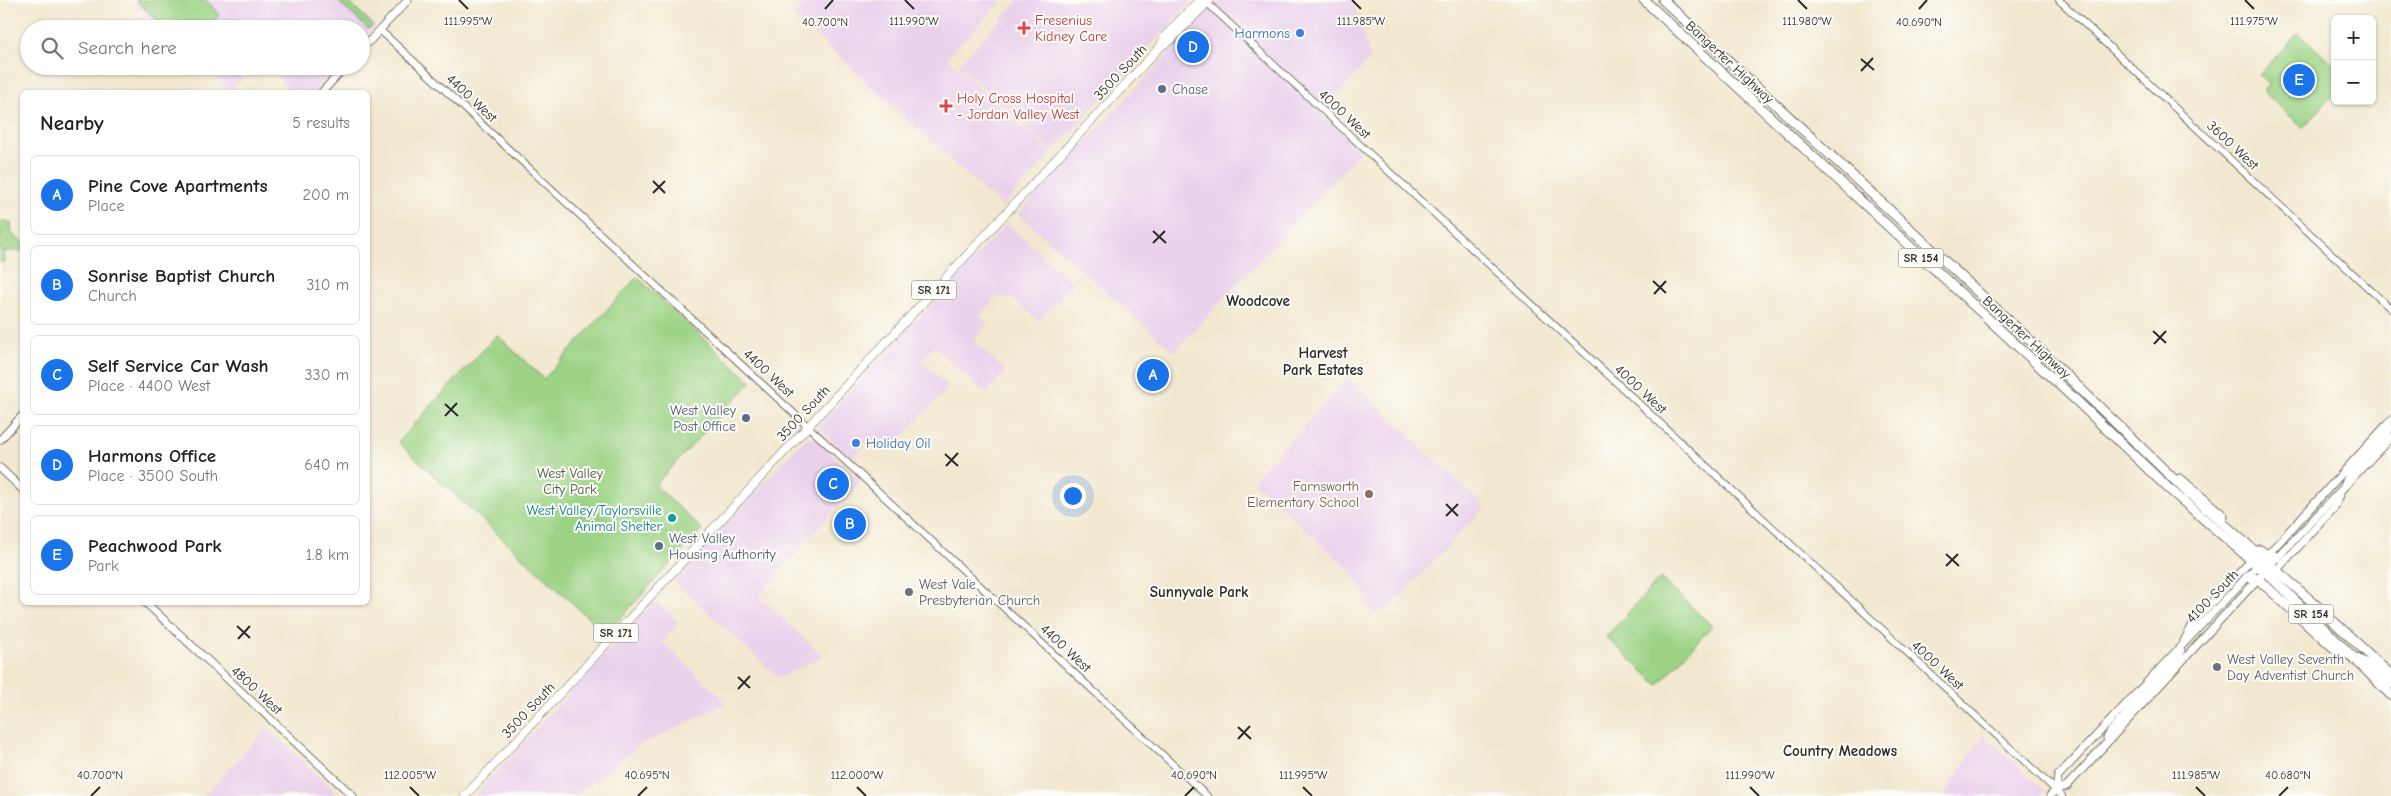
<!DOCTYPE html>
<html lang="en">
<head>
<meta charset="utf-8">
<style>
	body { margin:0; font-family:"Comic Neue",sans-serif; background:#f2f2f2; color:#222 }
	.controls { position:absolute; right:15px; top:15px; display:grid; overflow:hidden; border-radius:8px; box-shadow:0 1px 4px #0004 }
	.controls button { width:45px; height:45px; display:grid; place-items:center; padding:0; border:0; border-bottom:1px solid #e0e0e0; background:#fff; color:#222; font:25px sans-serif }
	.you { position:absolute; left:1072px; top:495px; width:18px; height:18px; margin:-12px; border:4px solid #fff; border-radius:50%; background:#1a73e8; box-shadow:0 0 0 8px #1a73e833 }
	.badge { display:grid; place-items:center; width:32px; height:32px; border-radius:50%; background:#1a73e8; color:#fff; font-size:16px; font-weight:700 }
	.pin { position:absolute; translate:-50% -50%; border:2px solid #fff; box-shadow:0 1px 5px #0006 }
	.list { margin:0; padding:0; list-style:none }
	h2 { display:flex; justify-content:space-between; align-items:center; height:65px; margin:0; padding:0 20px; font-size:21px }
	h2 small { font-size:16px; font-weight:400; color:#767676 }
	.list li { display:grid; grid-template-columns:32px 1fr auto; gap:15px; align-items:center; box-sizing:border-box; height:80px; margin:0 10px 10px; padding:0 10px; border:1px solid #e0e0e0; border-radius:8px }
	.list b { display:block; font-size:19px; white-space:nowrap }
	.list p { margin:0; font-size:16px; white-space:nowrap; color:#767676 }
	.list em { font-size:16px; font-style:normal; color:#767676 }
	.icon { flex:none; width:28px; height:28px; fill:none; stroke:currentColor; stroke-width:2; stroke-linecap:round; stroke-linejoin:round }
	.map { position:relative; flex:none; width:2391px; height:796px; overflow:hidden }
	.search { position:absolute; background:#fff; box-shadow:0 1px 4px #0004; left:20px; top:20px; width:350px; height:55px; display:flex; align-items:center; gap:12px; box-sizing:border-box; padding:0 18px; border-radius:28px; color:#767676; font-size:19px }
	.panel { position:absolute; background:#fff; box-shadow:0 1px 4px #0004; left:20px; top:90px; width:350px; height:515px; border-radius:8px }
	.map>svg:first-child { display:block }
	.built { fill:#ead1ec }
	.green { fill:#9cd385; stroke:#647f58 }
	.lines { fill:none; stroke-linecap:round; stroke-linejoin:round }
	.tertiary-casing { stroke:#716d64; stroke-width:8 }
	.secondary-casing { stroke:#716d64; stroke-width:9 }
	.primary-casing { stroke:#716d64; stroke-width:9 }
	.trunk-casing { stroke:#716d64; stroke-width:11 }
	.motorway-casing { stroke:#716d64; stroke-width:11 }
	.tertiary { stroke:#fff; stroke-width:6 }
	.secondary { stroke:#fff; stroke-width:7 }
	.primary { stroke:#fff; stroke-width:8 }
	.trunk { stroke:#fff; stroke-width:9 }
	.motorway { stroke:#fff; stroke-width:9 }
	.ticks { fill:none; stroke:#2b2b2b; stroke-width:2 }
	.health-dot { fill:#e0444e; stroke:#fdfcf7; stroke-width:2 }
	.shop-dot { fill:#3f7fe0; stroke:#fdfcf7; stroke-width:2 }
	.service-dot { fill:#5c6f8a; stroke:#fdfcf7; stroke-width:2 }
	.education-dot { fill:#8d6e63; stroke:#fdfcf7; stroke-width:2 }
	.culture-dot { fill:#0f9aa8; stroke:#fdfcf7; stroke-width:2 }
	.worship-dot { fill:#6b7280; stroke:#fdfcf7; stroke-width:2 }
	.labels { text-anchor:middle; stroke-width:4; stroke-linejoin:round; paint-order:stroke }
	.shield { fill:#fdfcf7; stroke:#6a6a68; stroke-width:1 }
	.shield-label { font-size:12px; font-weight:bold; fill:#2b2b2b }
	.health-label { font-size:14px; fill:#be3a42; stroke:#fdfcf7; text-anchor:start }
	.shop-label { font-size:14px; fill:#366cbe; stroke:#fdfcf7; text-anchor:end }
	.street-label { font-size:14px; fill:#2b2b2b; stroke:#fdfcf7 }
	.service-label { font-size:14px; fill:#4e5e75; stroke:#fdfcf7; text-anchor:start }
	.park-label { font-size:14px; fill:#4d5d46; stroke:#fdfcf7 }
	.education-label { font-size:14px; fill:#785e54; stroke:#fdfcf7; text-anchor:end }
	.culture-label { font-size:14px; fill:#0d838f; stroke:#fdfcf7; text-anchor:end }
	.worship-label { font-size:14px; fill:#5b616d; stroke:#fdfcf7; text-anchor:start }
	.neighbourhood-label { font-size:15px; font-weight:bold; fill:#2b2b2b; stroke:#fdfcf7 }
	.ticks-label { font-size:12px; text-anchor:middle; fill:#2b2b2b; stroke:#fdfcf7; stroke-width:4; stroke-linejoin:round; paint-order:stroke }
</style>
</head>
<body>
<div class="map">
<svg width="2391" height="796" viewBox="0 0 2391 796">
	<rect width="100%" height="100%" fill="#fdfcf7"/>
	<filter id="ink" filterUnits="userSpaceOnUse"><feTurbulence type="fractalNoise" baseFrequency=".02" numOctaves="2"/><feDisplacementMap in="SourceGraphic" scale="10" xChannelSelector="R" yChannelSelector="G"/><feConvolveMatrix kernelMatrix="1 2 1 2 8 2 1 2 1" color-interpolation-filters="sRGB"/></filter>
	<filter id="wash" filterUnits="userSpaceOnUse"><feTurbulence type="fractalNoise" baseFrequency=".0096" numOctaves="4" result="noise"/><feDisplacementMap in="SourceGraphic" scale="20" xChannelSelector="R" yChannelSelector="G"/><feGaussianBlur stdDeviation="1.12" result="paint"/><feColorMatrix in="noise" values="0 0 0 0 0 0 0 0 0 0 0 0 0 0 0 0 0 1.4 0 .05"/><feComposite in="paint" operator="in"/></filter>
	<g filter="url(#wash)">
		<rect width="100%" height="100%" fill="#f2e8cf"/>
		<!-- built -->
		<path class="built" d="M132,0H348L375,25L366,36L361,35V29H163Z
			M808,0H1002L947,58L1051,154L1002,207L794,15Z
			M1019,0H1192L1052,152L958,65Z
			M1219,0H1352L1354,3L1370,59L1320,114L1361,151L1174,352L1018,214Z
			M204,66H252L230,91Z
			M266,66H338L313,92H293Z
			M1007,223L1073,284L1038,321L1015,300L998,296L979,316L988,324L973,341L1006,371L986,393L934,346L921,360L949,387L887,453L871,438L852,459L817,427Z
			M1348,378L1485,507L1391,607L1372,614L1363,589L1347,568L1253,481Z
			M808,436L813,437L861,481L775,575L776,577L759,596L823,656L779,678L674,581Z
			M655,601L679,623L662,642L721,697L724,704L652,740L650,738L573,796H474Z
			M267,728L339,796H204Z
			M1984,735L2044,791L2039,796H1943Z"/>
		<!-- green -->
		<path class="green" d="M136,0H206L219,15L207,29H167Z
			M337,0H347L373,25L368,29Z
			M2298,33L2335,66V93L2303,128L2263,91L2269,84L2259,75Z
			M0,220L11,223L12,234L22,242V251H5V262H0Z
			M637,277L751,382L655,485L702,529L606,634L398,442L497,335L544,379Z
			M1660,578L1712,626L1658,685L1606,637Z"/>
	</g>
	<g filter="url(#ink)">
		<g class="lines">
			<!-- tertiary casing -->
			<g class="tertiary-casing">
				<path id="tertiary" d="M1204,0L2062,796
					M2059,0L2391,309
					M380,30L1207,796"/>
			</g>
			<!-- secondary casing -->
			<g class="secondary-casing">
				<path id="secondary" d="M361,50L408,0
					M322,92L346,66
					M0,440L22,416
					M0,468L22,489
					M2344,485L2351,471L2391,428
					M2275,560L2391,437
					M2273,574L2334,508L2340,495
					M145,602L353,796
					M2184,641L2195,621L2253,558
					M2107,738L2111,731L2175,662L2181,651
					M2056,790L2058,776L2258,565L2391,420
					M2050,796L2056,790L2067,786L2268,568"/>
			</g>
			<!-- primary casing -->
			<g class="primary-casing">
				<path id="primary" d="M1160,47L1165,36L1199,0
					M465,796L1160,47L1171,40L1210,0"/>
			</g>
			<!-- trunk casing -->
			<g class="trunk-casing">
				<path id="trunk" d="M1644,0L2079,403L2168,488L2272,578L2354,658
					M1663,0L2034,344L2184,489L2318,607L2391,675
					M2180,479L2223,516
					M2260,550L2267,555L2278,557
					M2247,577L2258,579L2333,647L2369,665L2391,684"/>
			</g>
			<!-- motorway casing -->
			<g class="motorway-casing">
				<path id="motorway" d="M2354,658L2391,695"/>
			</g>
			<!-- tertiary -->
			<use href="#tertiary" class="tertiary"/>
			<!-- secondary -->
			<use href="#secondary" class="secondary"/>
			<!-- primary -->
			<use href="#primary" class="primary"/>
			<!-- trunk -->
			<use href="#trunk" class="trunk"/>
			<!-- motorway -->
			<use href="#motorway" class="motorway"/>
		</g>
	</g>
	<!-- ticks -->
	<path class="ticks" d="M459,0L468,9M905,0L914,9M1352,0L1361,9M1798,0L1807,9M2245,0L2254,9M825,9L833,0M1919,9L1927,0M1861,59L1874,70M1861,71L1873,58M653,181L665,193M653,193L665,181M1153,231L1166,243M1153,243L1165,231M1653,281L1666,293M1654,294L1666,281M2153,331L2166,343M2154,344L2166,331M445,404L458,416M445,416L457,403M945,454L958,466M946,466L958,453M1446,504L1458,516M1446,516L1458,504M1946,554L1959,566M1946,566L1958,554M237,626L250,638M238,639L250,626M738,677L750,688M738,689L750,676M1238,727L1251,739M1238,739L1250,726M410,787L419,796M857,787L866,796M1303,787L1312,796M1750,787L1759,796M2196,787L2205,796M91,796L100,787M638,796L647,787M1185,796L1194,787M2279,796L2288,787"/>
	<!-- markers -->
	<g class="health-dot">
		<path d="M1021.5 20.5h5v5h5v5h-5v5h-5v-5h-5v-5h5z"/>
		<path d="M943.5 98.5h5v5h5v5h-5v5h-5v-5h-5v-5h5z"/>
	</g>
	<g class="shop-dot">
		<circle cx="1300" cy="33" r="5"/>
		<circle cx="856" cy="443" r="5"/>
	</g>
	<g class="service-dot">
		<circle cx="1162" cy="89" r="5"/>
		<circle cx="746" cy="418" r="5"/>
		<circle cx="659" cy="546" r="5"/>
	</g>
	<circle class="education-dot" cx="1369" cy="494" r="5"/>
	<circle class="culture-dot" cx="672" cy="518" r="5"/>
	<g class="worship-dot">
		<circle cx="909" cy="592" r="5"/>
		<circle cx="2217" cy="667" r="5"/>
	</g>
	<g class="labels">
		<!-- shield labels -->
		<g class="shield">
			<rect x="1898.5" y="248.5" width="45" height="19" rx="4"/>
			<rect x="911.5" y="280.5" width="45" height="19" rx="4"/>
			<rect x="2288.5" y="604.5" width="45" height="19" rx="4"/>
			<rect x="593.5" y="623.5" width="45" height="19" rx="4"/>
		</g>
		<g class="shield-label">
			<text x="1921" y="262">SR 154</text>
			<text x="934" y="294">SR 171</text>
			<text x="2311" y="618">SR 154</text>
			<text x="616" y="637">SR 171</text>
		</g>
		<!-- health labels -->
		<g class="health-label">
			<text x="1035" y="25">Fresenius<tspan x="1035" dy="16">Kidney Care</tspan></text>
			<text x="957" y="103">Holy Cross Hospital<tspan x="957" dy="16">- Jordan Valley West</tspan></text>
		</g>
		<!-- shop labels -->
		<g class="shop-label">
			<text x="1290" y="38">Harmons</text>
			<text x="866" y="448" text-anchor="start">Holiday Oil</text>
		</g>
		<!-- street labels -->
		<g class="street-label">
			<text transform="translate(1730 62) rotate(43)" y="5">Bangerter Highway</text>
			<text transform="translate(1120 72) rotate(-47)" y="5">3500 South</text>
			<text transform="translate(472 98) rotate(43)" y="5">4400 West</text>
			<text transform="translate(1345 114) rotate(43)" y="5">4000 West</text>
			<text transform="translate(2233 145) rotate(43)" y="5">3600 West</text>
			<text transform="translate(2027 337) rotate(43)" y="5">Bangerter Highway</text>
			<text transform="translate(769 373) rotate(43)" y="5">4400 West</text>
			<text transform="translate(1641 389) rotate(43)" y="5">4000 West</text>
			<text transform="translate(803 413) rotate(-47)" y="5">3500 South</text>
			<text transform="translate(2212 596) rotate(-46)" y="5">4100 South</text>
			<text transform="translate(1066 648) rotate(43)" y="5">4400 West</text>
			<text transform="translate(1938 665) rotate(43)" y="5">4000 West</text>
			<text transform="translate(257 690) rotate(43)" y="5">4800 West</text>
			<text transform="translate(528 710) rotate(-47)" y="5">3500 South</text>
		</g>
		<!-- service labels -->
		<g class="service-label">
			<text x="1172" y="94">Chase</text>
			<text x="736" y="415" text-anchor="end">West Valley<tspan x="736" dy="16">Post Office</tspan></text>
			<text x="669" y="543">West Valley<tspan x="669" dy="16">Housing Authority</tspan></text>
		</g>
		<!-- park labels -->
		<g class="park-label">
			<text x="570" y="478">West Valley<tspan x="570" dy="16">City Park</tspan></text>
		</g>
		<!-- education labels -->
		<g class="education-label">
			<text x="1359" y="491">Farnsworth<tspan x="1359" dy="16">Elementary School</tspan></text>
		</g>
		<!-- culture labels -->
		<g class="culture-label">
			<text x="662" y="515">West Valley/Taylorsville<tspan x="662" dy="16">Animal Shelter</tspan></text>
		</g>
		<!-- worship labels -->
		<g class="worship-label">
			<text x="919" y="589">West Vale<tspan x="919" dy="16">Presbyterian Church</tspan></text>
			<text x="2227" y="664">West Valley Seventh<tspan x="2227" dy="16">Day Adventist Church</tspan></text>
		</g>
		<!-- neighbourhood labels -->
		<g class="neighbourhood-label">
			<text x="1258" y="306">Woodcove</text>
			<text x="1323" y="358">Harvest<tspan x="1323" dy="17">Park Estates</tspan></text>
			<text x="1199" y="597">Sunnyvale Park</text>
			<text x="1840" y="756">Country Meadows</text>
		</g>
	</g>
	<g class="ticks-label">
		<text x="2254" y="25">111.975°W</text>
		<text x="468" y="25">111.995°W</text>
		<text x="914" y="25">111.990°W</text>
		<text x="1361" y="25">111.985°W</text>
		<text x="1807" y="25">111.980°W</text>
		<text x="825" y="26">40.700°N</text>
		<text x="1919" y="26">40.690°N</text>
		<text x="100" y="779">40.700°N</text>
		<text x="647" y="779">40.695°N</text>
		<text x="1194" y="779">40.690°N</text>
		<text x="2288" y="779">40.680°N</text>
		<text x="410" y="779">112.005°W</text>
		<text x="857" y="779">112.000°W</text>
		<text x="1303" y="779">111.995°W</text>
		<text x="1750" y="779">111.990°W</text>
		<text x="2196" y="779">111.985°W</text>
	</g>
</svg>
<div class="controls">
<button>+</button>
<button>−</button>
</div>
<div class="you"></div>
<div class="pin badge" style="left:1153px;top:375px">A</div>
<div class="pin badge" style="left:850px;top:524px">B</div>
<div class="pin badge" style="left:833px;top:484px">C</div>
<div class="pin badge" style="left:1193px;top:47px">D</div>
<div class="pin badge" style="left:2299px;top:80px">E</div>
<div class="search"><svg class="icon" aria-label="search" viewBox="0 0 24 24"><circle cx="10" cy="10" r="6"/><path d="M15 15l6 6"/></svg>Search here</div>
<section class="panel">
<h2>Nearby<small>5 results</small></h2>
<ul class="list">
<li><span class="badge">A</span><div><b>Pine Cove Apartments</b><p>Place</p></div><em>200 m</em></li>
<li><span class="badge">B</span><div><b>Sonrise Baptist Church</b><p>Church</p></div><em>310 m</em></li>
<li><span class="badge">C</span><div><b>Self Service Car Wash</b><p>Place · 4400 West</p></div><em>330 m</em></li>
<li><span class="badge">D</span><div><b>Harmons Office</b><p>Place · 3500 South</p></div><em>640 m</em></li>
<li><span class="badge">E</span><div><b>Peachwood Park</b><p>Park</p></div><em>1.8 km</em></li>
</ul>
</section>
</div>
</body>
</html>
